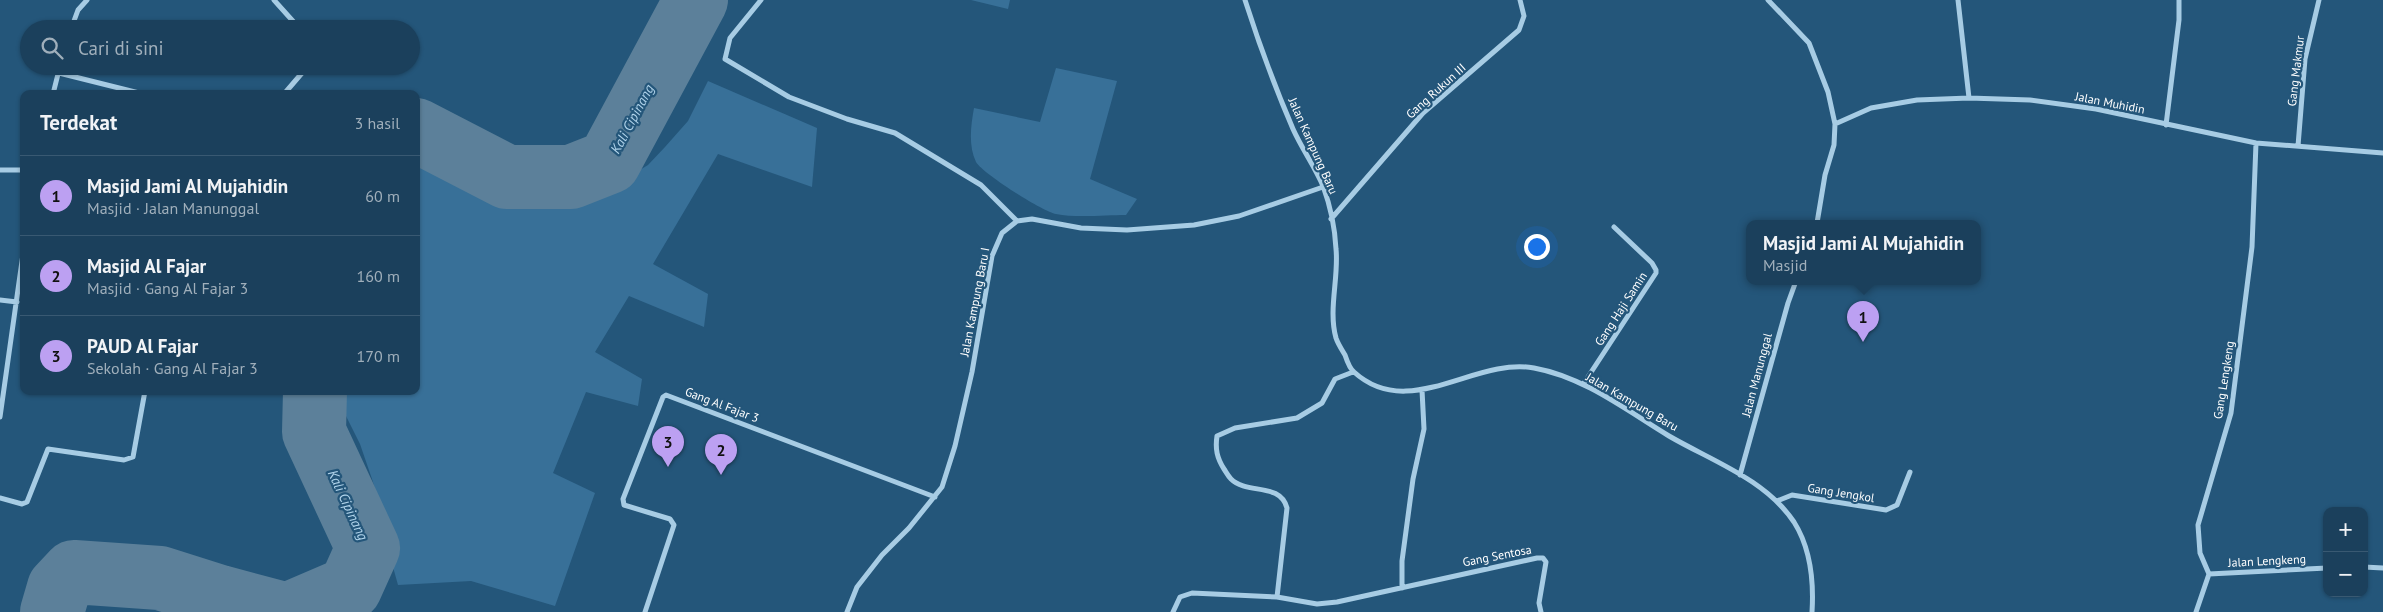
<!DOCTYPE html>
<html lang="id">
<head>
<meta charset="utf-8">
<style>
	body { margin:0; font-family:"PT Sans",sans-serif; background:#284b65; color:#f1f3f6 }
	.controls { position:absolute; right:15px; bottom:15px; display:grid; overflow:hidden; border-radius:10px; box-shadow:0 1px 4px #0004 }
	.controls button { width:45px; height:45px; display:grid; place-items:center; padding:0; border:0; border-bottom:1px solid #395972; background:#1b405c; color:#f1f3f6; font:25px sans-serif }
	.you { position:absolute; left:1536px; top:246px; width:18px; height:18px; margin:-12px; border:4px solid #fff; border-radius:50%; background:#1a73e8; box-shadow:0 0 0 8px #1a73e833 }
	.badge { display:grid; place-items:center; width:32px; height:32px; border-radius:50%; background:#bca0f2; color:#111; font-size:16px; font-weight:700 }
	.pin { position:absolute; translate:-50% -41px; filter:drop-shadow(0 1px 2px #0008) }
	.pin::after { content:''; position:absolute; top:26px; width:18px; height:15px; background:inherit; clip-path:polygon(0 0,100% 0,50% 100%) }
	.popup { position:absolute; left:1746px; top:220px; width:235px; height:65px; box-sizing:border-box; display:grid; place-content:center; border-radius:10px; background:#1b405c; filter:drop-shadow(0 1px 4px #0005); font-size:16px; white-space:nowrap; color:#a0afbb }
	.popup b { font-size:19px; color:#f1f3f6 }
	.popup::after { content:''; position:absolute; left:50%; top:100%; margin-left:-10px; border:10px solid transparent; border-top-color:#1b405c }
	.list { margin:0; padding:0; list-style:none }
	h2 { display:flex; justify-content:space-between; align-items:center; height:65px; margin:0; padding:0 20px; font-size:21px }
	h2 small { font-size:16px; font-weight:400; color:#a0afbb }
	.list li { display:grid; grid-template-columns:32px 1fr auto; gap:15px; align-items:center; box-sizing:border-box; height:80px; padding:0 20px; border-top:1px solid #395972 }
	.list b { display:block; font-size:19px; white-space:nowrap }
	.list p { margin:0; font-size:16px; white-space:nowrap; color:#a0afbb }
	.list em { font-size:16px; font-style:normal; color:#a0afbb }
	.icon { flex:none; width:28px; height:28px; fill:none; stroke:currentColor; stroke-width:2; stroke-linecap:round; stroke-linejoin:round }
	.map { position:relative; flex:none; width:2383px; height:612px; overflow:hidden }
	.search { position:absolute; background:#1b405c; box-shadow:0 1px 4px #0004; left:20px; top:20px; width:400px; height:55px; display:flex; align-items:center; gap:12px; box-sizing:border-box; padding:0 18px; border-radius:28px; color:#a0afbb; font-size:19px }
	.panel { position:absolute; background:#1b405c; box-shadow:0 1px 4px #0004; left:20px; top:90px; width:400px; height:305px; border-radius:10px }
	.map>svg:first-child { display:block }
	.green { fill:#387098 }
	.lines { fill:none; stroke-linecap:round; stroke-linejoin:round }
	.river { stroke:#5c809a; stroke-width:64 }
	.street { stroke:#a7cce4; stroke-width:5 }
	.labels { text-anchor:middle; stroke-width:4.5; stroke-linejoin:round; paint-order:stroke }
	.street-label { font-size:12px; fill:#fff; stroke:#24567a }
	.water-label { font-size:14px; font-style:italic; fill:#b2d5ec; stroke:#24567a }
</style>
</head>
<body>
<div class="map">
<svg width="2383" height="612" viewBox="0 0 2383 612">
	<rect width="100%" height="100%" fill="#24567a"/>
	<!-- green -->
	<path class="green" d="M971,0H1010L1008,9Z
		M1056,68L1117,81L1090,179L1137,199L1126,215C1106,215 1075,218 1056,214C1043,212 982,173 976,162C968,145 971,125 974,108L1040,122Z
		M708,81L817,128L812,187L718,154L653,264L708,294L704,327L629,296L595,352L642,379L638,406L586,392L553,473L595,493L555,606L471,581L398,585L393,567V547L372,479L360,444L340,404L336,391H416V151L453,168L476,184L499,193L560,195L617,184L648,165L665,147L688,121Z"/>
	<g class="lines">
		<!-- river -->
		<path class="river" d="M416,130L507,177H571L609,162L696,0
			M52,612L59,588L74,572L160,578L220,597L276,612
			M294,612L350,588L368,548L314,432L315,391"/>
		<!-- street -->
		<path class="street" d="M274,0L300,29
			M761,0L730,38L725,59L789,97L847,119L895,133L981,185L1017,221
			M1245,0C1259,44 1275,87 1293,129C1302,149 1315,167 1323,186C1330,205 1335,229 1336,249C1339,277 1328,310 1336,338C1338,344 1342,350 1345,355C1347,361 1350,369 1354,372C1409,422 1474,357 1534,368C1584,377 1626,410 1669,436C1712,461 1765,479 1794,522C1811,549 1814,580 1812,612
			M1768,0L1809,43L1828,92L1835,124L1834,145L1825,175L1817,223
			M1958,0L1969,98
			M71,29L78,10L87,0
			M59,73L143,94
			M53,94L60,66
			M284,94L308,66
			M1835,124L1871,108L1917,100L1969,98L2030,100L2096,109L2256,143L2383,153
			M2166,125L2179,20V0
			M2298,146L2305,59L2319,0
			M0,170H24
			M1331,219L1423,113L1519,30L1524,16L1520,0
			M0,300L17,302
			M1584,383L1656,273V270L1652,263L1614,227
			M0,417L24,247
			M1740,475L1788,303L1796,281
			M0,498L22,504L27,502L48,449L124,460L133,457L145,391
			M1777,501L1792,495L1886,510L1897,505L1910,472
			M2364,567L2383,568
			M2209,574L2327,568
			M1402,588V561L1413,479L1424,429L1422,390
			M1277,597L1287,508C1280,482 1247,495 1231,479C1228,476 1226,472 1224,469C1217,458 1215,449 1217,436L1235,428L1297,418L1322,403L1335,379L1353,372
			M645,612L674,525L670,519L624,505L623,499L663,397L666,395L935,497
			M847,612L857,587L882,555L909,528L942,487L955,446L972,372L992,256L1002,233L1017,221L1032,219L1081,228L1127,230L1194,225L1239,216L1323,187
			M1173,612L1180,597L1192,593L1277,597L1317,604L1337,602L1537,558H1543L1546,562L1539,603L1541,612
			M2196,612L2209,574L2200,553L2198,525L2231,413L2252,247L2256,143"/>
	</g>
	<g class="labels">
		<!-- street labels -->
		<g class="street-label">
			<text transform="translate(2296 71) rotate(-83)" y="4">Gang Makmur</text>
			<text transform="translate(1436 91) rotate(-42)" y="4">Gang Rukun III</text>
			<text transform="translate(2110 103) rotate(11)" y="4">Jalan Muhidin</text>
			<text transform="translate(1313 146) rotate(66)" y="4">Jalan Kampung Baru</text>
			<text transform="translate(975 302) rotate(-79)" y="4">Jalan Kampung Baru I</text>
			<text transform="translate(1621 309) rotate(-57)" y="4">Gang Haji Samin</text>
			<text transform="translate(1757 375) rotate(-75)" y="4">Jalan Manunggal</text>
			<text transform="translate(2224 380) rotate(-81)" y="4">Gang Lengkeng</text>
			<text transform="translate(1632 402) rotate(30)" y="4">Jalan Kampung Baru</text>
			<text transform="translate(722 405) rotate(21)" y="4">Gang Al Fajar 3</text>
			<text transform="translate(1841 493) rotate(9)" y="4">Gang Jengkol</text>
			<text transform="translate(1497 556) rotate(-11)" y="4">Gang Sentosa</text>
			<text transform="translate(2267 561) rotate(-3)" y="4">Jalan Lengkeng</text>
		</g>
		<!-- water labels -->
		<g class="water-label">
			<text transform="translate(632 119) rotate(-62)" y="5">Kali Cipinang</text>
			<text transform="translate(348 505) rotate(65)" y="5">Kali Cipinang</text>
		</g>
	</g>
</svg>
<div class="controls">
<button>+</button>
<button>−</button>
</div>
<div class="you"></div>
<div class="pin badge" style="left:1863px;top:342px">1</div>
<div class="popup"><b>Masjid Jami Al Mujahidin</b>Masjid</div>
<div class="pin badge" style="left:721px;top:475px">2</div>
<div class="pin badge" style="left:668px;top:467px">3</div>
<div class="search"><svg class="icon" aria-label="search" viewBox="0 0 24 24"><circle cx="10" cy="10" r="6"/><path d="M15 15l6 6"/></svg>Cari di sini</div>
<section class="panel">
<h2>Terdekat<small>3 hasil</small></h2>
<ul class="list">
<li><span class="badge">1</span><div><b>Masjid Jami Al Mujahidin</b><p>Masjid · Jalan Manunggal</p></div><em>60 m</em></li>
<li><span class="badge">2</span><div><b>Masjid Al Fajar</b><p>Masjid · Gang Al Fajar 3</p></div><em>160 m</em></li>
<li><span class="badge">3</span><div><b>PAUD Al Fajar</b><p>Sekolah · Gang Al Fajar 3</p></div><em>170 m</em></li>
</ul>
</section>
</div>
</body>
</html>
